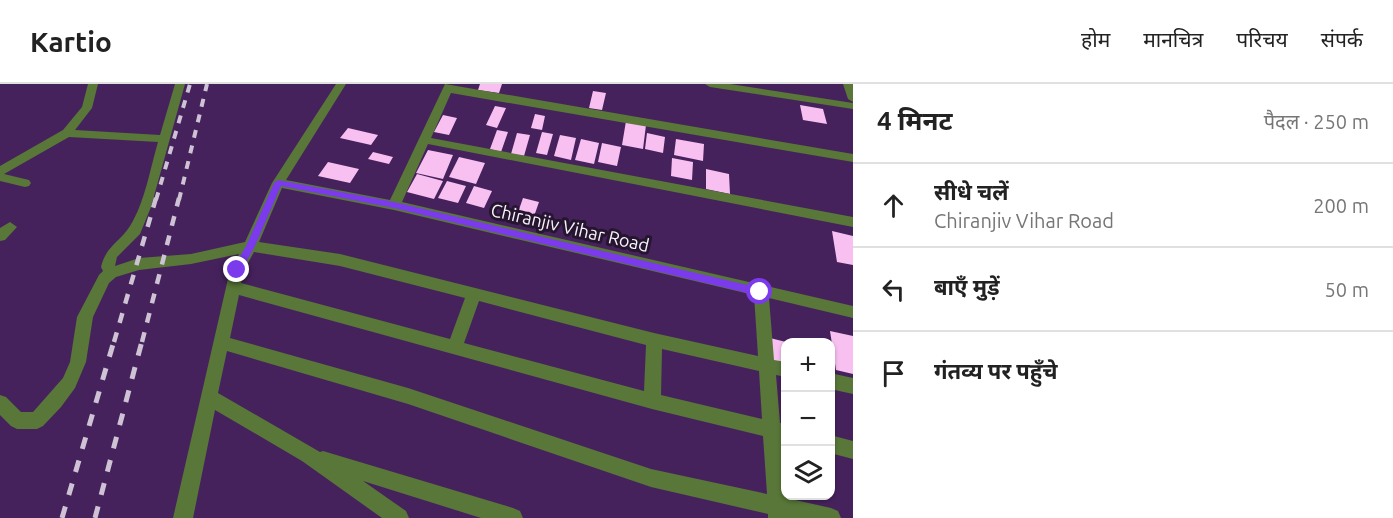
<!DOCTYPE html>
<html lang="hi">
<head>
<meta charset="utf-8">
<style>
	body { margin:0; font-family:Ubuntu,"Noto Sans Devanagari",sans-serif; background:#f6f6f6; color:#222 }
	.controls { position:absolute; right:18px; bottom:18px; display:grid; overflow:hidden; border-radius:12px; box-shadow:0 2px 4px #0004 }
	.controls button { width:54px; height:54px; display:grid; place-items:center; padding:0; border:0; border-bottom:2px solid #e0e0e0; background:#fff; color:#222; font:30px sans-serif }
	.stop { position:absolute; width:18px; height:18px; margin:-14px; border:4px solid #7c3aed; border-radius:50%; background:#fff }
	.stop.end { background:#7c3aed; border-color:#fff; box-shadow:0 2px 6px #0008 }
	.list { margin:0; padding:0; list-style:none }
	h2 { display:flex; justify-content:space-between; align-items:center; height:78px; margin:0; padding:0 24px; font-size:26px }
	h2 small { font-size:20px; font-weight:400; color:#767676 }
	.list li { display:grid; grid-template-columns:39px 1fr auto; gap:18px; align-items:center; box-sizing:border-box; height:84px; padding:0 24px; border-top:2px solid #e0e0e0 }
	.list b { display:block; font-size:22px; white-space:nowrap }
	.list p { margin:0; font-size:20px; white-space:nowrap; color:#767676 }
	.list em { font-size:20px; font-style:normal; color:#767676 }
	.icon { flex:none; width:33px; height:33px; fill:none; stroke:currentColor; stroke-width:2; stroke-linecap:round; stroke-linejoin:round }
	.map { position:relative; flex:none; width:853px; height:434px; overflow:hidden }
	header { display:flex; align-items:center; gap:36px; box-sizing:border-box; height:84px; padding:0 30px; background:#fff; border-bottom:2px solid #e0e0e0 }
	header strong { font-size:28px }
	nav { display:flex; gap:33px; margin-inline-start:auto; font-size:21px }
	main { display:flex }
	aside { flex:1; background:#fff }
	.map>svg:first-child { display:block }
	.building { fill:#f8bff1 }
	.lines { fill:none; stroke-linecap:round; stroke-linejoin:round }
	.minor { fill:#587738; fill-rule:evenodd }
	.rail-far2 { stroke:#cec2d5; stroke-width:4; stroke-dasharray:8 8; stroke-linecap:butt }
	.rail-far1 { stroke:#cec2d5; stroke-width:4.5; stroke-dasharray:10 10; stroke-linecap:butt }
	.rail { stroke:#cec2d5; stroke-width:5; stroke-dasharray:12 12; stroke-linecap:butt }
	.route { fill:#7c3aed }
	.labels { text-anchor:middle; stroke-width:6; stroke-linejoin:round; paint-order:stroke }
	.street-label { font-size:18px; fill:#f7f3fa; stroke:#25152f }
</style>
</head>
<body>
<header>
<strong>Kartio</strong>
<nav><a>होम</a><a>मानचित्र</a><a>परिचय</a><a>संपर्क</a></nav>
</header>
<main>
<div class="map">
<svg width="853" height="434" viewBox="0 0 853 434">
	<rect width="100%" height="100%" fill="#46225d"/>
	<!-- building -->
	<path class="building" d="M480,0H502L499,9L478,6Z
		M593,7L606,9L602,26L589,24Z
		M800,21L823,25L827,40L803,36Z
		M495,22L506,24L497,44L486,41Z
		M535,30L545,32L542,46L531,44Z
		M443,31L457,34L449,51L434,48Z
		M626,37L646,41L643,65L622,61Z
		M348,44L378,51L371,61L340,54Z
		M497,46L508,48L501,68L490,65Z
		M542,48L553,50L547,71L536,69Z
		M517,49L530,51L524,72L511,70Z
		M647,49L665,53L663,69L645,65Z
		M560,51L576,54L571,76L554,72Z
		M581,55L599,59L594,80L575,76Z
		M676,55L704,60L703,77L674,71Z
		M602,59L621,63L617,82L598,78Z
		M428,66L453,71L443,95L416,89Z
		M373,68L393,73L389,80L368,75Z
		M459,73L485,79L476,100L449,93Z
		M672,74L693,78L692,96L671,92Z
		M328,78L359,85L350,99L318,92Z
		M706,85L729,90L730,110L706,105Z
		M417,90L443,97L434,115L407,108Z
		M447,97L466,102L458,119L438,114Z
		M474,102L492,107L484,124L466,119Z
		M523,114L539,118L531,141L515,137Z
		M832,147L853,152V181L837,178Z
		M830,247L853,252V290L836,286Z
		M766,253L786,258V280L768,275Z"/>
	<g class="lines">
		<!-- minor -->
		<path class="minor" d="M88,0H98L92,24L75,46L160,51L175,0H185L151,123L140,150L117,173L115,182L139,174L191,170L245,158L272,99L336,0H346L286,96L390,116L445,0L853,70V78L451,9L431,54L853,133V143L428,60L402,118L853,222V234L769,214L774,276L786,278V293L776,291L780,339L786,340V358L781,357L786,414L831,424L838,427L841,434H768V430L651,403L408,320L227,267L218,309L320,368L323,367L513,424L520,427L523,434H481L363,397L406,427L409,434H382L302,377L215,326L193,434H173L230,186L239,170L191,180L139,186L116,193L109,199L93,233L86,278L75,304L61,323L43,342L37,345H17L11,342L0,331V311L6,313L21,328H33L63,294L70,278L77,233L99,191L103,187L101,183C106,162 119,159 130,142C145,118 150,85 158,58L69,53L4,90L29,96L31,99L29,102L25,103L0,97V82L63,46L82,23ZM282,104L394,126L754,211L758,272L654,249L340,170L259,158ZM254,168L340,182L465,214L450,255L241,199L244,186ZM239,211L652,325L763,352L767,410L651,385L408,304L230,254ZM479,217L646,261L644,307L464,259ZM662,265L759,287L762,335L661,311Z
			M705,0H730L853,19V25L710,3Z
			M843,0H853V18L848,15Z
			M10,138L17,143L5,156L0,157V144Z
			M830,289L853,294V310L830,305Z
			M830,351L853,357V375L830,369Z"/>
		<!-- rail-far2 -->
		<path class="rail-far2" d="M156,116L190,0
			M179,116L207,0"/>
		<!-- rail-far1 -->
		<path class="rail-far1" d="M114,258L156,114
			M142,258L179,114"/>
		<!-- rail -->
		<path class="rail" d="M62,434L114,257
			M95,434L142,257"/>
	</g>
	<!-- route -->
	<path class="route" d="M278,96L394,118L760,204L765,208L760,212L394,124L281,102L255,162L240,189H234L232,186L246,162L274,99Z"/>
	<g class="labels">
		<!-- street labels -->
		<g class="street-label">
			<text transform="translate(570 144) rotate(13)" y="6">Chiranjiv Vihar Road</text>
		</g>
	</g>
</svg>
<div class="controls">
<button>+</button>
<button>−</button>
<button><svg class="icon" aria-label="layers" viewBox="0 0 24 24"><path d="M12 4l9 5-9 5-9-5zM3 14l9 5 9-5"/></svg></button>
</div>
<div class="stop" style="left:760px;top:208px"></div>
<div class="stop end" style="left:237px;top:186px"></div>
</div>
<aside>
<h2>4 मिनट<small>पैदल · 250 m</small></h2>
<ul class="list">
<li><svg class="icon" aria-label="ahead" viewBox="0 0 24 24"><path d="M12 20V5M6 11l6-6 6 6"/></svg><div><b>सीधे चलें</b><p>Chiranjiv Vihar Road</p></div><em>200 m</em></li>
<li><svg class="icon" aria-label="left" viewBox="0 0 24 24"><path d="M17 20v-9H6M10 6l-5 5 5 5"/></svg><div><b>बाएँ मुड़ें</b></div><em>50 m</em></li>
<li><svg class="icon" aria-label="arrive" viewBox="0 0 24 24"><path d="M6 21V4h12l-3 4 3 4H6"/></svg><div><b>गंतव्य पर पहुँचे</b></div></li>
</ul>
</aside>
</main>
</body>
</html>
